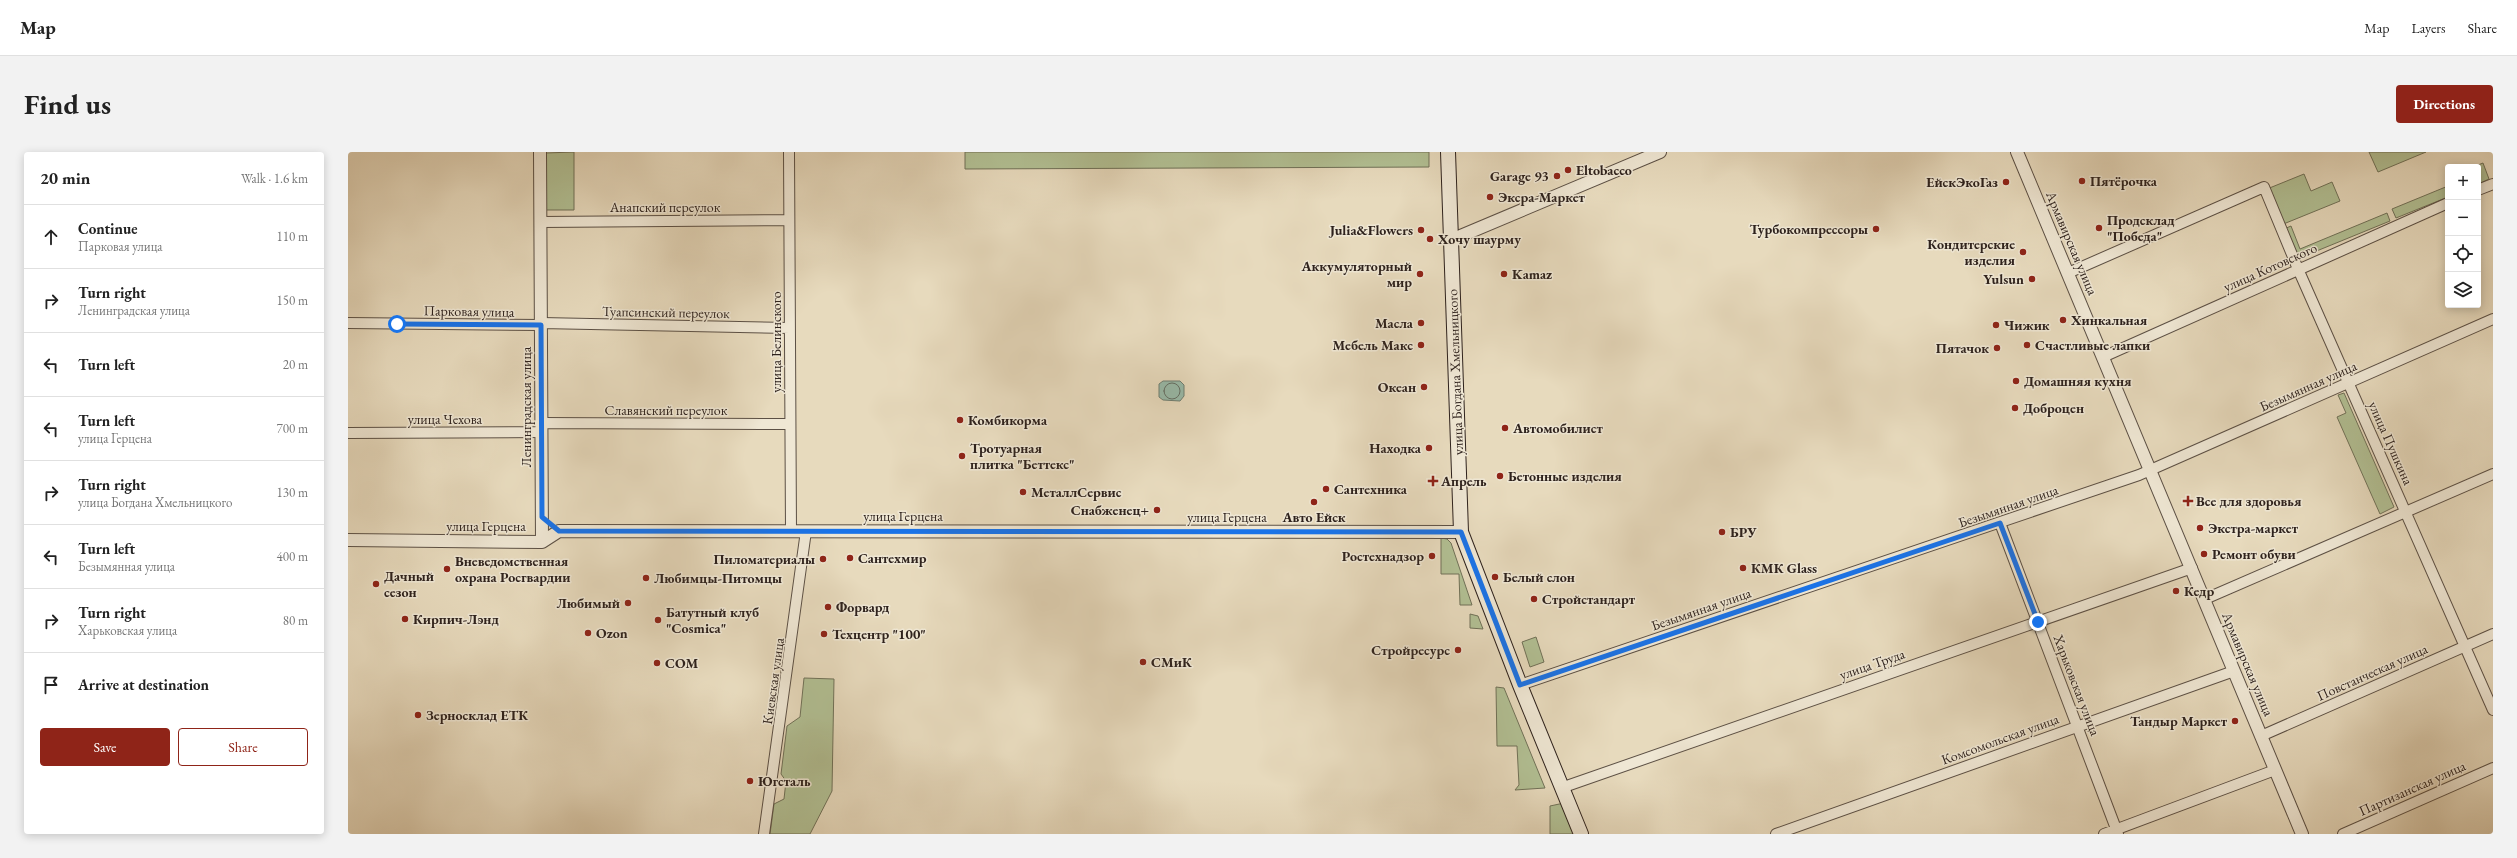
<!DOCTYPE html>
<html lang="en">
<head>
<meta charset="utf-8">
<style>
	body { margin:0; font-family:"EB Garamond",serif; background:#f2f2f2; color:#222 }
	.controls { position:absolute; right:12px; top:12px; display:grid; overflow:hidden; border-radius:4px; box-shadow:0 2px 10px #0003 }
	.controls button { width:36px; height:36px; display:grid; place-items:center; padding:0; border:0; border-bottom:1px solid #e0e0e0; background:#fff; color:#222; font:20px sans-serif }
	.stop { position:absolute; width:12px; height:12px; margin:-9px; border:3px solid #1a73e8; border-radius:50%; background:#fff }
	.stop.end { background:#1a73e8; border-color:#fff; box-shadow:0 1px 4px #0008 }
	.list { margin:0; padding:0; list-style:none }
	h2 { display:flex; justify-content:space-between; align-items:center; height:52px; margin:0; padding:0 16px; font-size:17px }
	h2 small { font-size:13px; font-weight:400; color:#767676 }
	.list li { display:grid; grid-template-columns:26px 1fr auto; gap:12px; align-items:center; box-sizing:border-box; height:64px; padding:0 16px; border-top:1px solid #e0e0e0 }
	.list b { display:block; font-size:15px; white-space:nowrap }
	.list p { margin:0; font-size:13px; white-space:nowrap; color:#767676 }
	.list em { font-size:13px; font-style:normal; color:#767676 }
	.actions { display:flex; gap:8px; padding:12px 16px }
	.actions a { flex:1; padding:9px 0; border:1px solid #8f2418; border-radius:4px; text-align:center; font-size:14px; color:#8f2418 }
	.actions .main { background:#8f2418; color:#fff }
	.icon { flex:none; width:22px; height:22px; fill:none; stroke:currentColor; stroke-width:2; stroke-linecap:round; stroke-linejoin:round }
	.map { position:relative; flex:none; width:2145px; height:682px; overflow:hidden; border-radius:4px }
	header { display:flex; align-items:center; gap:24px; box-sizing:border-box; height:56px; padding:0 20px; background:#fff; border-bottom:1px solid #e0e0e0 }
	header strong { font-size:19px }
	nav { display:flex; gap:22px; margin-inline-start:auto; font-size:14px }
	.intro { display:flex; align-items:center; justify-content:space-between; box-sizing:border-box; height:96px; padding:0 24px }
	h1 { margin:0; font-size:28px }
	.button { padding:10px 18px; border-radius:4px; background:#8f2418; color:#fff; font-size:14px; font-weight:700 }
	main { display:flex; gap:24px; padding:0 24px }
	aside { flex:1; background:#fff; border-radius:4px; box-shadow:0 2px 10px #0003 }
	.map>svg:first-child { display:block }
	.green { fill:#b2c094; stroke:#707158 }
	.water { fill:#98bbaa; stroke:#6e7e72 }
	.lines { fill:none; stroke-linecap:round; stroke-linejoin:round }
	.shore { stroke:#636e64; stroke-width:1 }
	.minor-casing { stroke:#5c5045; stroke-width:12 }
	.tertiary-casing { stroke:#5c5045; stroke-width:14 }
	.secondary-casing { stroke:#2e221d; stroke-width:16 }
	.minor { stroke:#efe7d4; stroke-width:10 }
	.tertiary { stroke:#efe7d4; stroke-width:12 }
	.secondary { stroke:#efe7d4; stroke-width:14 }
	.route { stroke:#1a73e8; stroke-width:5 }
	.poi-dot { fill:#8f2418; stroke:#efe7d4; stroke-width:1.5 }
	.labels { text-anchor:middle; stroke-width:3; stroke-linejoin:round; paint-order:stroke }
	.poi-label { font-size:14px; font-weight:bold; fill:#2e221d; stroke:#efe7d4; text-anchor:start }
	.street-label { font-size:14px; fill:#2e221d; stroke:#efe7d4 }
</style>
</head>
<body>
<header>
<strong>Map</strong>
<nav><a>Map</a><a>Layers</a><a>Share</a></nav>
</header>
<div class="intro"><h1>Find us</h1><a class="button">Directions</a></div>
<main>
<aside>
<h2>20 min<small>Walk · 1.6 km</small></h2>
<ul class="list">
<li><svg class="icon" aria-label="ahead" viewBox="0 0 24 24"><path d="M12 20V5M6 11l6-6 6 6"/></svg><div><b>Continue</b><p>Парковая улица</p></div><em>110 m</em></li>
<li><svg class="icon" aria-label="right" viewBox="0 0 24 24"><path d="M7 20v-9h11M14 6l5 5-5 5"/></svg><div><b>Turn right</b><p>Ленинградская улица</p></div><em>150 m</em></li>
<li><svg class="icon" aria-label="left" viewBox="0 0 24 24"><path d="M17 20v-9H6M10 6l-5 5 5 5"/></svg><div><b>Turn left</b></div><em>20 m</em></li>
<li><svg class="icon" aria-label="left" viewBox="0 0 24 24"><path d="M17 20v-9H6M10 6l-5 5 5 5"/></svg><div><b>Turn left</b><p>улица Герцена</p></div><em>700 m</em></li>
<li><svg class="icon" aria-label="right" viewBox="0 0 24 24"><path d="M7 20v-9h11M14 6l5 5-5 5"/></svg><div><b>Turn right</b><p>улица Богдана Хмельницкого</p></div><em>130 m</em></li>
<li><svg class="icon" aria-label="left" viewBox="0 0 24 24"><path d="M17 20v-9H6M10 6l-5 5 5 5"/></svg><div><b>Turn left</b><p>Безымянная улица</p></div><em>400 m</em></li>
<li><svg class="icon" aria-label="right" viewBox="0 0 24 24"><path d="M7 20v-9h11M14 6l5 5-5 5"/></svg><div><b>Turn right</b><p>Харьковская улица</p></div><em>80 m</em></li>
<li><svg class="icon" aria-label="arrive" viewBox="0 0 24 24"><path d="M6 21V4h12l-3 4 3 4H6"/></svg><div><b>Arrive at destination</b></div></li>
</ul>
<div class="actions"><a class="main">Save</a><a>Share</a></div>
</aside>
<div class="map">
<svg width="2145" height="682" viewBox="0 0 2145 682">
	<rect width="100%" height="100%" fill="#e7dabd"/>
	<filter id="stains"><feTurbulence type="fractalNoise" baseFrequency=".005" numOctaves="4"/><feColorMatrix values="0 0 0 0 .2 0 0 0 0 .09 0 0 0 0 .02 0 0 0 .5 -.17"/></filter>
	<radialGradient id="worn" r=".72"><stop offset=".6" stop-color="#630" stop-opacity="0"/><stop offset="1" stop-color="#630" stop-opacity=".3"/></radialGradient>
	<!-- green -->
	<path class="green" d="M226,0V58H197V1Z
		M617,0H1081V15L617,17Z
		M2021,0H2078L2030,20Z
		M2135,11L2141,27L2130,32V15H2125Z
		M1956,22L1963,39L1984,30L1992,49L1933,73L1919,37Z
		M2100,34V45L2048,66L2044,57Z
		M2039,61L2042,69L1949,107L1936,77L1943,74L1952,97Z
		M1996,241L2046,355L2032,362L1989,265L1998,261L1990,243Z
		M1093,386L1099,387L1103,391L1124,453H1112L1111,422H1093Z
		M1122,462L1130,464L1135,477L1122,476Z
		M1188,485L1196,510L1182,515L1174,490Z
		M456,526L486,527L484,639L462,682H422L426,652L436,647L438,629L433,622L439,574L452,565Z
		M1148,535L1156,536L1197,636L1167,638L1171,633L1169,594H1149Z
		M1216,651L1230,682H1202V654Z"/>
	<!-- water -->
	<path class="water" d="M815,229H832L836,233V244L832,249L815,248L811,245V232Z"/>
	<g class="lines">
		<!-- shore -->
		<path class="shore" d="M816 239a8 8 0 1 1 16 0a8 8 0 1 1-16 0Z"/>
		<!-- minor casing -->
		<g class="minor-casing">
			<path id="minor" d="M441,0L443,379
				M2130,38L2145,32
				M193,70L441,68
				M1720,121L1916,35L1950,117L2145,558
				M0,171L193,173
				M193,171L442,176
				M1755,205L2100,51
				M193,271L442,272
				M0,281L193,280
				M1652,371L1770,682
				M1857,447L2145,322
				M1172,533L1791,323L2145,167
				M1913,584L2145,482
				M1213,636L1844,416
				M416,682L458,379
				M1428,682L1886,519
				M1756,682L1927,618
				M1995,682L2145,616"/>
		</g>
		<!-- tertiary casing -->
		<g class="tertiary-casing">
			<path id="tertiary" d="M192,0L194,390
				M1669,0L1954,682
				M1103,88L1312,0
				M0,388L194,390L211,379L1113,380"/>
		</g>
		<!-- secondary casing -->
		<g class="secondary-casing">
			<path id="secondary" d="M1100,0L1113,380L1172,533L1233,682"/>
		</g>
		<!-- minor -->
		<use href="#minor" class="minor"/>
		<!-- tertiary -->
		<use href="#tertiary" class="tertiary"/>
		<!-- secondary -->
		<use href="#secondary" class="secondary"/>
	</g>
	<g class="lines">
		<!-- route -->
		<path class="route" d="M49,172L193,173L194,365L211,379L1113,380L1172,533L1652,371L1690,470"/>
	</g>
	<!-- markers -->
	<g class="poi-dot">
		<circle cx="1220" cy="18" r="4"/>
		<circle cx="1209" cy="24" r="4"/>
		<circle cx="1734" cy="29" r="4"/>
		<circle cx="1658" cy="30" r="4"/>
		<circle cx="1142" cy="45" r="4"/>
		<circle cx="1751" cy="76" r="4"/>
		<circle cx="1528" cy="77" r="4"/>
		<circle cx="1073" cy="78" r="4"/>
		<circle cx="1082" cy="87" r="4"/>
		<circle cx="1675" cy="100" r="4"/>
		<circle cx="1072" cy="122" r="4"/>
		<circle cx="1156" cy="122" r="4"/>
		<circle cx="1684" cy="127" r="4"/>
		<circle cx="1715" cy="168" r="4"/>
		<circle cx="1073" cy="171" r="4"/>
		<circle cx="1648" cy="173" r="4"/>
		<circle cx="1073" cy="193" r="4"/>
		<circle cx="1679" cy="193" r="4"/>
		<circle cx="1649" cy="196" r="4"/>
		<circle cx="1668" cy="229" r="4"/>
		<circle cx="1076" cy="235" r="4"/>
		<circle cx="1667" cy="256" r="4"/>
		<circle cx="612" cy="268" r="4"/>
		<circle cx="1157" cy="276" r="4"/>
		<circle cx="1081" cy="296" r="4"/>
		<circle cx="614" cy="304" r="4"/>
		<circle cx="1152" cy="324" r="4"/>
		<path d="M1083 323h4v4h4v4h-4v4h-4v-4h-4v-4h4z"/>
		<circle cx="978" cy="337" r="4"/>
		<circle cx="675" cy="340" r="4"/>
		<path d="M1838 343h4v4h4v4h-4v4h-4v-4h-4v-4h4z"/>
		<circle cx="966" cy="350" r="4"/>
		<circle cx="809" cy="358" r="4"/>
		<circle cx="1852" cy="376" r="4"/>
		<circle cx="1374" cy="380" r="4"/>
		<circle cx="1856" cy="402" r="4"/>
		<circle cx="1084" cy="404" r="4"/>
		<circle cx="502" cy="406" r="4"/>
		<circle cx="475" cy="407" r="4"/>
		<circle cx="1395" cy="416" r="4"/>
		<circle cx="99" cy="417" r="4"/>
		<circle cx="1147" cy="425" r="4"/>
		<circle cx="298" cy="426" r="4"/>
		<circle cx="28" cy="432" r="4"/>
		<circle cx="1828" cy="439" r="4"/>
		<circle cx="1186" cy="447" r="4"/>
		<circle cx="280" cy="451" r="4"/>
		<circle cx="480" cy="455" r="4"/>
		<circle cx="57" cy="467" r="4"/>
		<circle cx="310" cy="468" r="4"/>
		<circle cx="240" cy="481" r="4"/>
		<circle cx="476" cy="482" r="4"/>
		<circle cx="1110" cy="498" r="4"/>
		<circle cx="795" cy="510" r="4"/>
		<circle cx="309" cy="511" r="4"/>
		<circle cx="70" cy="563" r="4"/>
		<circle cx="1887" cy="569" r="4"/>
		<circle cx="402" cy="629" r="4"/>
	</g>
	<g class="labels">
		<!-- poi labels -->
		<g class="poi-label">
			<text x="1228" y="23">Eltobacco</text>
			<text x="1201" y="29" text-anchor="end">Garage 93</text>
			<text x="1742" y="34">Пятёрочка</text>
			<text x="1650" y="35" text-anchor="end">ЕйскЭкоГаз</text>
			<text x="1150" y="50">Эксра-Маркет</text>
			<text x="1759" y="73">Продсклад<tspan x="1759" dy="16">"Победа"</tspan></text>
			<text x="1520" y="82" text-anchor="end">Турбокомпрессоры</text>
			<text x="1065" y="83" text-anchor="end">Julia&amp;Flowers</text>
			<text x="1090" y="92">Хочу шаурму</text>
			<text x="1667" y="97" text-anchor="end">Кондитерские<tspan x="1667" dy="16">изделия</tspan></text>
			<text x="1064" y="119" text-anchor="end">Аккумуляторный<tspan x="1064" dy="16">мир</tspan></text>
			<text x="1164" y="127">Kamaz</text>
			<text x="1676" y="132" text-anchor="end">Yulsun</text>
			<text x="1723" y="173">Хинкальная</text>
			<text x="1065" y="176" text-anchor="end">Масла</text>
			<text x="1656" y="178">Чижик</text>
			<text x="1065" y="198" text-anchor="end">Мебель Макс</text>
			<text x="1687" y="198">Счастливые лапки</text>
			<text x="1641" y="201" text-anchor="end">Пятачок</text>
			<text x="1676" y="234">Домашняя кухня</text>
			<text x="1068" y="240" text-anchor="end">Океан</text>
			<text x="1675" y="261">Доброцен</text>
			<text x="620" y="273">Комбикорма</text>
			<text x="1165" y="281">Автомобилист</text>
			<text x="622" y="301">Тротуарная<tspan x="622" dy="16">плитка "Беттекс"</tspan></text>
			<text x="1073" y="301" text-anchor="end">Находка</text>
			<text x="1160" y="329">Бетонные изделия</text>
			<text x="1093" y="334">Апрель</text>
			<text x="986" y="342">Сантехника</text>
			<text x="683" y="345">МеталлСервис</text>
			<text x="1848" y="354">Все для здоровья</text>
			<text x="801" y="363" text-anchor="end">Снабженец+</text>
			<text x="966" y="370" text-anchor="middle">Авто Ейск</text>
			<text x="1860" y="381">Экстра-маркет</text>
			<text x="1382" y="385">БРУ</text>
			<text x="1864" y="407">Ремонт обуви</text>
			<text x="1076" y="409" text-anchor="end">Ростехнадзор</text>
			<text x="510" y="411">Сантехмир</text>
			<text x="467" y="412" text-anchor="end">Пиломатериалы</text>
			<text x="107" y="414">Вневедомственная<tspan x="107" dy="16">охрана Росгвардии</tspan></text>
			<text x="1403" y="421">КМК Glass</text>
			<text x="36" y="429">Дачный<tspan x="36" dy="16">сезон</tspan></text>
			<text x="1155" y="430">Белый слон</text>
			<text x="306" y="431">Любимцы-Питомцы</text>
			<text x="1836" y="444">Кедр</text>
			<text x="1194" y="452">Стройстандарт</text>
			<text x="272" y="456" text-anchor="end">Любимый</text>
			<text x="488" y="460">Форвард</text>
			<text x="318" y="465">Батутный клуб<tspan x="318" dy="16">"Cosmica"</tspan></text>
			<text x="65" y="472">Кирпич-Лэнд</text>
			<text x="248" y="486">Ozon</text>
			<text x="484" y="487">Техцентр "100"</text>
			<text x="1102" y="503" text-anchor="end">Стройресурс</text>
			<text x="803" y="515">СМиК</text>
			<text x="317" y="516">СОМ</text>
			<text x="78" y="568">Зерносклад ЕТК</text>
			<text x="1879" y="574" text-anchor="end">Тандыр Маркет</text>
			<text x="410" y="634">Югсталь</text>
		</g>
		<!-- street labels -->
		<g class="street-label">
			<text x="317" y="60">Анапский переулок</text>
			<text transform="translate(1724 91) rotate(67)" y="5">Армавирская улица</text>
			<text transform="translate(1922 115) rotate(-24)" y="5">улица Котовского</text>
			<text transform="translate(121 159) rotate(1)" y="5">Парковая улица</text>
			<text transform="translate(318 160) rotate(1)" y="5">Туапсинский переулок</text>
			<text transform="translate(428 190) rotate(-90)" y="5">улица Белинского</text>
			<text transform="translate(1107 220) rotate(-92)" y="5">улица Богдана Хмельницкого</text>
			<text transform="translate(1960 234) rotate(-24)" y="5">Безымянная улица</text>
			<text transform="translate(178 255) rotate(-90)" y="5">Ленинградская улица</text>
			<text x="318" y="263">Славянский переулок</text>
			<text x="97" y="272">улица Чехова</text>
			<text transform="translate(2043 291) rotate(66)" y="5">улица Пушкина</text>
			<text transform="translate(1660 354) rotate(-19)" y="5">Безымянная улица</text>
			<text x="555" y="369">улица Герцена</text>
			<text x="879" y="370">улица Герцена</text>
			<text x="138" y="379">улица Герцена</text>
			<text transform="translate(1353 457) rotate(-19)" y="5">Безымянная улица</text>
			<text transform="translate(1524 512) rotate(-19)" y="5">улица Труда</text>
			<text transform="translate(1900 512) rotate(67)" y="5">Армавирская улица</text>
			<text transform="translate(2024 520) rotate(-24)" y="5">Повстанческая улица</text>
			<text transform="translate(425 529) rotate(-82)" y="5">Киевская улица</text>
			<text transform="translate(1729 533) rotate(69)" y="5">Харьковская улица</text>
			<text transform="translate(1652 587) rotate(-20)" y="5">Комсомольская улица</text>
			<text transform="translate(2064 636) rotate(-24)" y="5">Партизанская улица</text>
		</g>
	</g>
	<rect width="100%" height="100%" filter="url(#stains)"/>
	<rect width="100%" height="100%" fill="url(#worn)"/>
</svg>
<div class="controls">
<button>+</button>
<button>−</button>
<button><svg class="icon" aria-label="locate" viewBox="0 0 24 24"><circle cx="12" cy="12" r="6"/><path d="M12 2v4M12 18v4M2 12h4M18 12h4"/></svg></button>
<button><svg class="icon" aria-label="layers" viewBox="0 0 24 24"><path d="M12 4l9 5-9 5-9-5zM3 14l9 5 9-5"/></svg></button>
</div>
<div class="stop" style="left:49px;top:172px"></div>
<div class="stop end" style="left:1690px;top:470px"></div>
</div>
</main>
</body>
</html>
